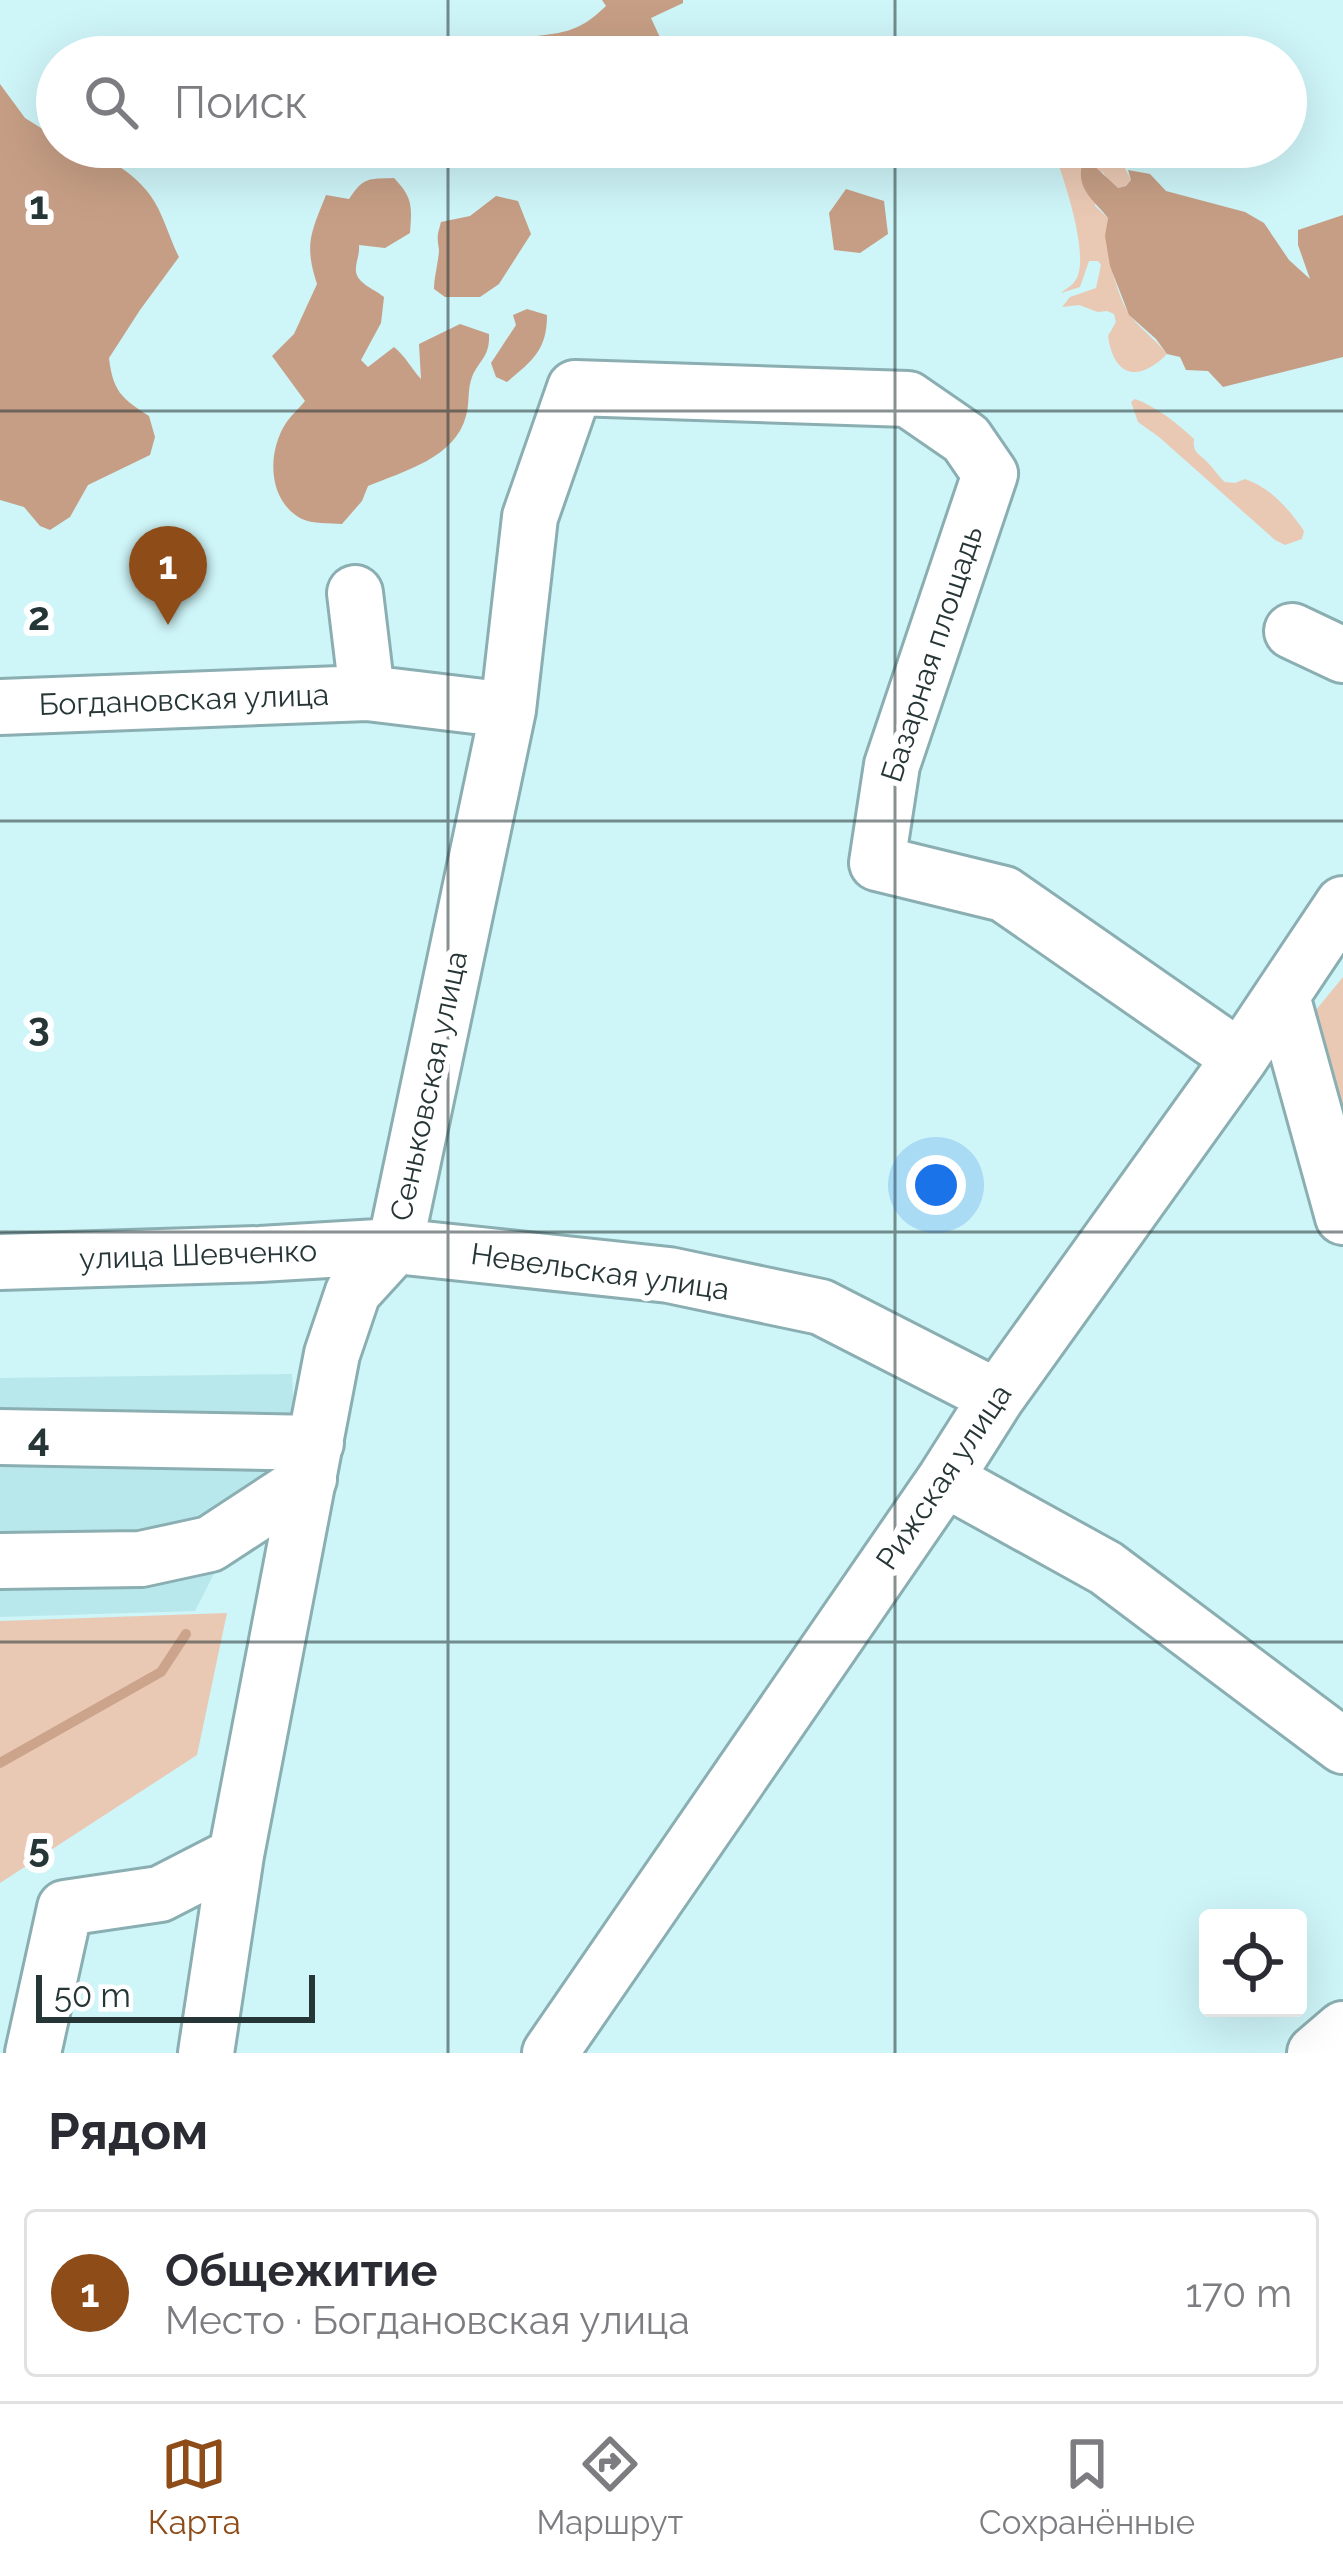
<!DOCTYPE html>
<html lang="ru">
<head>
<meta charset="utf-8">
<style>
	body { margin:0; font-family:Raleway,sans-serif; background:#f2f2f3; color:#2b2b33 }
	.controls { position:absolute; right:36px; bottom:36px; display:grid; overflow:hidden; border-radius:12px; box-shadow:0 12px 48px #0002 }
	.controls button { width:108px; height:108px; display:grid; place-items:center; padding:0; border:0; border-bottom:3px solid #e1e1e2; background:#fff; color:#2b2b33; font:60px sans-serif }
	.scale { position:absolute; left:36px; bottom:30px; width:279px; box-sizing:border-box; padding-left:12px; border:6px solid #263536; border-top:0; font-size:33px; line-height:42px; white-space:nowrap; color:#263536; -webkit-text-stroke:9px #fff; paint-order:stroke }
	.you { position:absolute; left:936px; top:1185px; width:42px; height:42px; margin:-30px; border:9px solid #fff; border-radius:50%; background:#1a73e8; box-shadow:0 0 0 18px #1a73e833 }
	.badge { display:grid; place-items:center; width:78px; height:78px; border-radius:50%; background:#8e4c19; color:#fff; font-size:39px; font-weight:700 }
	.pin { position:absolute; translate:-50% -99px; filter:drop-shadow(0 3px 6px #0008) }
	.pin::after { content:''; position:absolute; top:63px; width:42px; height:36px; background:inherit; clip-path:polygon(0 0,100% 0,50% 100%) }
	.list { margin:0; padding:0; list-style:none }
	h2 { display:flex; justify-content:space-between; align-items:center; height:156px; margin:0; padding:0 48px; font-size:51px }
	h2 small { font-size:39px; font-weight:400; color:#7c7c81 }
	.list li { display:grid; grid-template-columns:78px 1fr auto; gap:36px; align-items:center; box-sizing:border-box; height:168px; margin:0 24px 24px; padding:0 24px; border:3px solid #e1e1e2; border-radius:12px }
	.list b { display:block; font-size:45px; white-space:nowrap }
	.list p { margin:0; font-size:39px; white-space:nowrap; color:#7c7c81 }
	.list em { font-size:39px; font-style:normal; color:#7c7c81 }
	.icon { flex:none; width:66px; height:66px; fill:none; stroke:currentColor; stroke-width:2; stroke-linecap:round; stroke-linejoin:round }
	.map { position:relative; flex:none; width:1343px; height:2053px; overflow:hidden }
	.search { position:absolute; background:#fff; box-shadow:0 12px 48px #0002; left:36px; right:36px; top:36px; height:132px; display:flex; align-items:center; gap:30px; box-sizing:border-box; padding:0 42px; border-radius:66px; color:#7c7c81; font-size:45px }
	.sheet { height:348px; background:#fff }
	nav { display:flex; justify-content:space-around; align-items:center; box-sizing:border-box; height:168px; border-top:3px solid #e1e1e2; background:#fff; font-size:33px; color:#7c7c81 }
	nav a { display:grid; justify-items:center; gap:6px }
	nav .on { color:#8e4c19 }
	.map>svg:first-child { display:block }
	.built { fill:#b9e8ec }
	.green { fill:#eac9b4 }
	.forest { fill:#c69e85 }
	.lines { fill:none; stroke-linecap:round; stroke-linejoin:round }
	.stream { stroke:#cca48b; stroke-width:10 }
	.minor-casing { stroke:#8aaeb1; stroke-width:60 }
	.minor { stroke:#fff; stroke-width:54 }
	.grid { fill:none; stroke:#263536; stroke-width:3; stroke-opacity:0.55 }
	.labels { text-anchor:middle; stroke-width:12; stroke-linejoin:round; paint-order:stroke }
	.street-label { font-size:30px; fill:#263536; stroke:#fff }
	.grid-label { font-size:39px; text-anchor:middle; font-weight:bold; fill:#263536; stroke:#fff; stroke-width:12; stroke-linejoin:round; paint-order:stroke }
</style>
</head>
<body>
<div class="map">
<svg width="1343" height="2053" viewBox="0 0 1343 2053">
	<rect width="100%" height="100%" fill="#cef5f8"/>
	<!-- built -->
	<path class="built" d="M292,1374L294,1417L195,1611L0,1617V1378Z"/>
	<!-- green -->
	<path class="green" d="M1052,147H1114L1131,180L1126,186L1118,188L1109,181L1102,171L1095,206L1108,218C1103,243 1117,301 1133,319C1144,332 1156,340 1167,354C1138,383 1114,377 1108,336L1116,322L1114,314L1107,311L1098,312L1079,305L1062,307L1070,297L1096,288L1101,265L1098,261H1089L1080,287L1061,293C1065,289 1072,286 1075,281C1092,259 1062,172 1052,147Z
		M1135,399C1157,407 1177,423 1194,439C1192,454 1200,453 1209,464C1215,470 1218,476 1225,482L1235,483L1245,479C1271,488 1289,509 1304,531L1302,539L1285,545L1275,540L1159,437L1138,422L1131,402Z
		M1343,977V1133L1311,1016Z
		M227,1613L197,1755L0,1883V1621Z"/>
	<!-- forest -->
	<path class="forest" d="M602,0H683V3L651,18L669,57H509L523,38C562,32 576,35 606,6Z
		M0,84L25,118L57,138V147C91,147 130,167 150,195C163,212 169,238 179,257L140,310L109,358C113,391 121,398 149,416L155,437L150,455L88,485L70,517L50,530L40,526L24,507L0,500Z
		M1090,162L1118,188L1126,186L1131,180L1128,170L1150,174L1166,191L1245,212L1264,223L1289,260L1310,279L1298,245V230L1343,215V357L1223,387L1208,371L1186,370L1180,357L1167,354L1156,339L1129,315L1110,266L1105,236L1108,218C1095,201 1076,190 1082,165Z
		M394,178C413,198 412,206 410,233L385,248L359,245C360,255 355,263 356,272C358,284 376,290 384,297L381,323L361,360L368,367L394,347C406,357 411,368 421,379L419,344L460,324L489,334C490,357 480,359 472,377C467,390 470,403 466,416C455,458 404,471 368,486L362,501L342,524C330,523 312,524 302,519C267,501 267,452 286,423C291,416 299,408 305,401L272,356L294,334L317,284C304,244 311,233 326,195L349,199C364,177 367,179 394,178Z
		M846,189L884,201L888,234L860,253L834,250L829,213Z
		M496,196L518,201L531,234L499,284L480,297H445L434,289C434,278 439,258 439,250C437,236 437,237 441,222L470,216Z
		M527,309L547,315C547,350 533,360 507,382L496,377L491,363L516,325L513,315Z"/>
	<g class="lines">
		<!-- stream -->
		<path class="stream" d="M0,1763L161,1672L186,1634"/>
		<!-- minor casing -->
		<g class="minor-casing">
			<path id="minor" d="M355,593L367,693L508,710
				M1292,631L1343,655
				M0,707L367,693
				M1282,996L1343,1217
				M0,1262L260,1254L395,1246L669,1275L821,1307L997,1397
				M0,1437L316,1443
				M945,1479L1106,1568L1343,1746
				M0,1561L141,1559L210,1544L309,1479
				M33,2053L65,1908L160,1894L236,1855
				M206,2053L236,1855L332,1354L353,1292L395,1246L508,710L530,517L575,388L908,399L966,439L990,474L892,765L877,863L1004,894L1240,1058
				M550,2053L945,1479L997,1397L1240,1058L1343,904
				M1315,2053L1343,2029"/>
		</g>
		<!-- minor -->
		<use href="#minor" class="minor"/>
	</g>
	<!-- grid -->
	<path class="grid" d="M448,0V57M895,0V57M448,147V2053M895,147V2053M0,411H1343M0,821H1343M0,1232H1343M0,1642H1343"/>
	<g class="labels">
		<!-- street labels -->
		<g class="street-label">
			<text transform="translate(932 654) rotate(-72)" y="10">Базарная площадь</text>
			<text transform="translate(184 700) rotate(-2)" y="10">Богдановская улица</text>
			<text transform="translate(429 1086) rotate(-78)" y="10">Сеньковская улица</text>
			<text transform="translate(198 1255) rotate(-2)" y="10">улица Шевченко</text>
			<text transform="translate(600 1272) rotate(8)" y="10">Невельская улица</text>
			<text transform="translate(944 1477) rotate(-56)" y="10">Рижская улица</text>
		</g>
	</g>
	<g class="grid-label">
		<text x="39" y="219">1</text>
		<text x="39" y="630">2</text>
		<text x="39" y="1040">3</text>
		<text x="39" y="1451">4</text>
		<text x="39" y="1861">5</text>
	</g>
</svg>
<div class="controls">
<button><svg class="icon" aria-label="locate" viewBox="0 0 24 24"><circle cx="12" cy="12" r="6"/><path d="M12 2v4M12 18v4M2 12h4M18 12h4"/></svg></button>
</div>
<div class="scale">50 m</div>
<div class="you"></div>
<div class="pin badge" style="left:168px;top:625px">1</div>
<div class="search"><svg class="icon" aria-label="search" viewBox="0 0 24 24"><circle cx="10" cy="10" r="6"/><path d="M15 15l6 6"/></svg>Поиск</div>
</div>
<section class="sheet">
<h2>Рядом<small></small></h2>
<ul class="list">
<li><span class="badge">1</span><div><b>Общежитие</b><p>Место · Богдановская улица</p></div><em>170 m</em></li>
</ul>
</section>
<nav>
<a class="on"><svg class="icon" aria-label="map" viewBox="0 0 24 24"><path d="M3 6l6-2 6 2 6-2v14l-6 2-6-2-6 2zM9 4v14M15 6v14"/></svg>Карта</a>
<a><svg class="icon" aria-label="directions" viewBox="0 0 24 24"><path d="M12 3l9 9-9 9-9-9zM9 14v-3h6M13 9l2 2-2 2"/></svg>Маршрут</a>
<a><svg class="icon" aria-label="saved" viewBox="0 0 24 24"><path d="M7 4h10v16l-5-4-5 4z"/></svg>Сохранённые</a>
</nav>
</body>
</html>
